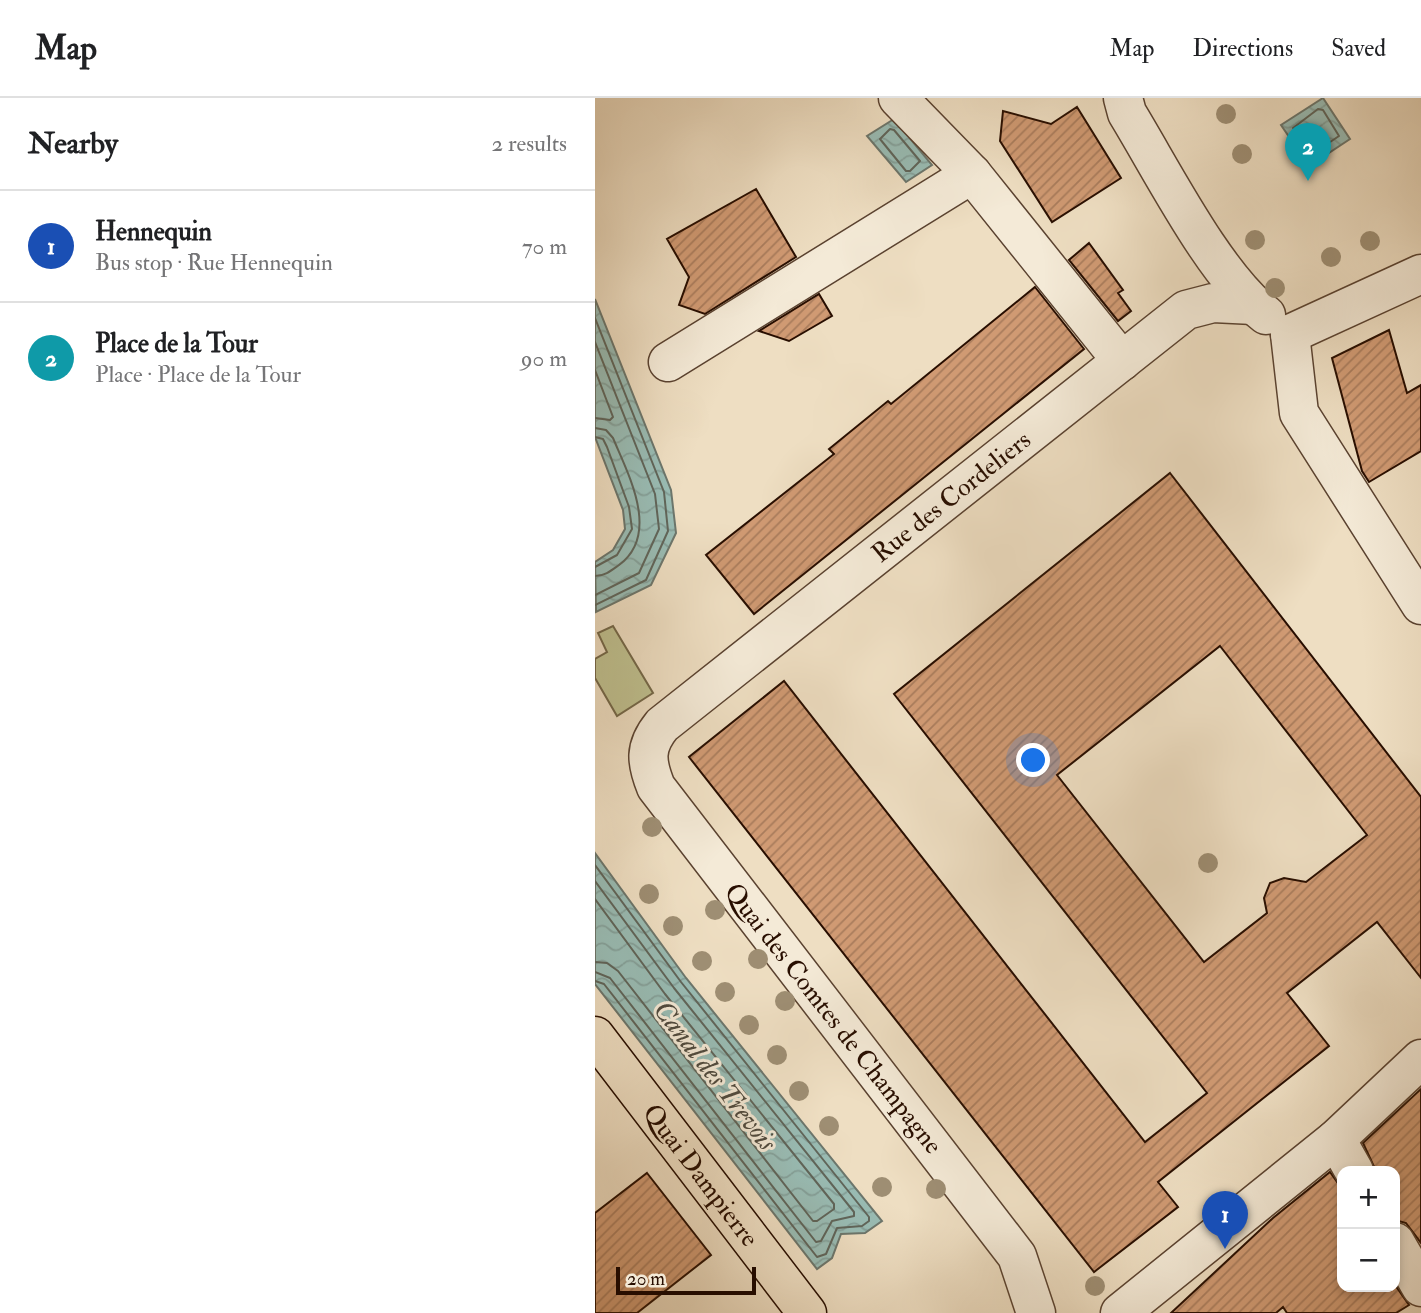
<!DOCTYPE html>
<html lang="en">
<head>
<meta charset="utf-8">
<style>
	body { margin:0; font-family:"IM FELL Double Pica",serif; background:#f2f2f2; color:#202124 }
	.controls { position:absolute; right:21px; bottom:21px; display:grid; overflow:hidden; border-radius:14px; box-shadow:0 4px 10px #0003 }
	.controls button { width:63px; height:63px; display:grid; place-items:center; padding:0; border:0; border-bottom:2px solid #e0e0e0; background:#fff; color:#202124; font:35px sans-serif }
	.scale { position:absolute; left:21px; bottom:18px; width:140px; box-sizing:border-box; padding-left:7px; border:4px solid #280e00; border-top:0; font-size:19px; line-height:24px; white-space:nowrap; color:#280e00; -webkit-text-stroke:5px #f4ead7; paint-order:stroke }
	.you { position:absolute; left:439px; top:663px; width:24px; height:24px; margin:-18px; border:5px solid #fff; border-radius:50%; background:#1a73e8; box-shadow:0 0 0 10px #1a73e833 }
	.badge { display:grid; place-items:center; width:46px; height:46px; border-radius:50%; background:#8f2418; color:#fff; font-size:23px; font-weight:700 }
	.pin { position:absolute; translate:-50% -58px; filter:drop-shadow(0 2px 4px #0008) }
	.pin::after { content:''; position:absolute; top:37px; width:24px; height:21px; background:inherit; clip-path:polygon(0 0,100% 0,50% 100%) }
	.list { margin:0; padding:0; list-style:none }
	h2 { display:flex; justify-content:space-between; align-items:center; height:91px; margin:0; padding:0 28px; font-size:30px }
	h2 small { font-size:23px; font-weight:400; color:#757577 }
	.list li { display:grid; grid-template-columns:46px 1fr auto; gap:21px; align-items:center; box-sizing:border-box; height:112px; padding:0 28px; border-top:2px solid #e0e0e0 }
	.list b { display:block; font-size:26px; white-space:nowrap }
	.list p { margin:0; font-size:23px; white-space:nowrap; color:#757577 }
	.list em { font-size:23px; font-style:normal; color:#757577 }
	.map { position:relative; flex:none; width:826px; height:1215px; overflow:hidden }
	header { display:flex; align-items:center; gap:42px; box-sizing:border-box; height:98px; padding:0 35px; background:#fff; border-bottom:2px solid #e0e0e0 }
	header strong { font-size:33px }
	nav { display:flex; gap:38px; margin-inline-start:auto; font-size:24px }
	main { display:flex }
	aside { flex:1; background:#fff }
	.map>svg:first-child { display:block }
	.grass { fill:#bfc08f; stroke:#746748; stroke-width:2 }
	.water { fill:url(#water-waves); stroke:#6c766c; stroke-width:2 }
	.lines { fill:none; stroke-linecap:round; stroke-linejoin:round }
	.shore { stroke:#60655a; stroke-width:2 }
	.building { fill:url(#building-hatch); stroke:#280e00; stroke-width:2; fill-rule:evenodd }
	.minor-casing { stroke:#5a4230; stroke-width:41 }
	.major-casing { stroke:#280e00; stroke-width:41 }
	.minor { stroke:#f4ead7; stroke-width:38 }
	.major { stroke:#eedec2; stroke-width:38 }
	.tree { fill:#9e8e73 }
	.labels { text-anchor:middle; stroke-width:6; stroke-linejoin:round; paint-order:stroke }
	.street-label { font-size:26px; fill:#280e00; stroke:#f4ead7 }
	.water-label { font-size:28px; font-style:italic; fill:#504b3f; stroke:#f4ead7 }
</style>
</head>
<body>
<header>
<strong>Map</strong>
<nav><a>Map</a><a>Directions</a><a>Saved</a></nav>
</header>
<main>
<aside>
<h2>Nearby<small>2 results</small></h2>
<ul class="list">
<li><span class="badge" style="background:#1a4fb4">1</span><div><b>Hennequin</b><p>Bus stop · Rue Hennequin</p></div><em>70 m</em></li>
<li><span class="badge" style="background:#0f9aa8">2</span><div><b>Place de la Tour</b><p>Place · Place de la Tour</p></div><em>90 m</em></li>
</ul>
</aside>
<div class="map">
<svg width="826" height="1215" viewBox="0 0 826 1215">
	<defs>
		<pattern id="water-waves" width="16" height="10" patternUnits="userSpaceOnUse" patternTransform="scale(1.75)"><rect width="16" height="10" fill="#99bcb4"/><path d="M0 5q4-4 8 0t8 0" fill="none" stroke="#84a099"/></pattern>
		<pattern id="building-hatch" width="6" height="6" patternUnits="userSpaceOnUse" patternTransform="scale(1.75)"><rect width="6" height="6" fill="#d09a73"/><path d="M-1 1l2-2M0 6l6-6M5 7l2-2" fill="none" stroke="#a97c5c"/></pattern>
	</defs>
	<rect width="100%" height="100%" fill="#eedec2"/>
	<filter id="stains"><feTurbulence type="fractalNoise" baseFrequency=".00286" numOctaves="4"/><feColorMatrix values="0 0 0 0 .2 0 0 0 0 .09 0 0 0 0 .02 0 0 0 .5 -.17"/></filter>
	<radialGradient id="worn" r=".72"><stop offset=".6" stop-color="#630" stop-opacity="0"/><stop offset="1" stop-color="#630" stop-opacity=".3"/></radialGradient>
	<!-- grass -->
	<path class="grass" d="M18,528L58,595L22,618L0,580V561L12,554L3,535Z"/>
	<!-- water -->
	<path class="water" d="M728,0L755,41L714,68L686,27Z
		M299,21L337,67L311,84L272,38Z
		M0,201L76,392L81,435L56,487L1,514L0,464L18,452L30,431L28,412L0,339Z
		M0,755L91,880L287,1123L270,1135L246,1136L237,1160L222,1171L0,886Z"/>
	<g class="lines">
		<!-- shore -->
		<path class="shore" d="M723,11L728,12L744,38L716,57L698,30Z
			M295,31L299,32L325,63L315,73H311L285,41Z
			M0,220L69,394L73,433L51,482L0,507
			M0,244L60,396L64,431L44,475L0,497
			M0,272L18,319L15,322L0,320
			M0,330L11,332L18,340C33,376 66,436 24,467C17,472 10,478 0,478
			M0,339L8,341L12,349L34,409L37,431L22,457L0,469
			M0,767L86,884L274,1119V1123L267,1128L242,1130L231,1156L222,1159L9,886L0,883
			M0,783L79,890L259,1114V1118L237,1123L226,1143L221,1144L15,880L0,874
			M0,801L70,896L239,1106V1111L222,1123H218L23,873L12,865L0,864"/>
	</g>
	<!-- building -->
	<path class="building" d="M482,9L526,80L457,124L405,43L408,13L456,26Z
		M161,91L201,159L110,216L84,207L94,179L72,141Z
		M494,145L528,192L523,195L536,213L523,223L474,162Z
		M440,189L489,251L159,516L111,457L239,356L234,351L293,303L296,306Z
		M224,196L237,218L194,243L164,233Z
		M794,232L812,295L826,287V353L774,384L767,373L737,260Z
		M575,375L826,699V880L782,824L692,895L734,948L563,1084L583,1109L499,1174L94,659L189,583L550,1044L612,995L299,596ZM625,548L772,737L711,784L689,780L675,785L669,800L672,815L609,864L462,677Z
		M826,991V1145L811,1125L800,1122V1073H781L768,1045Z
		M735,1074L747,1091V1189L800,1187L814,1207L801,1215H692L688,1209L681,1215H576L678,1120Z
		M52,1075L116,1157L42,1215H0V1115Z"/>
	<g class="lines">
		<!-- minor casing -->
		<g class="minor-casing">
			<g id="minor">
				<path d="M303,0L377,76L527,263"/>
				<path d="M528,0L532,15C568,74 619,176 671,217"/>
				<path d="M695,236L704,315L826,507"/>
				<path d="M695,236L826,176"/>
				<path d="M73,264L377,76"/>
				<path d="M741,1041L759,1073"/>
				<path d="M800,1144L826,1189"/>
				<path id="s1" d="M441,1215L422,1158L61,689C51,664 49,649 67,627L591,212L618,205L659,207"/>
				<path d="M525,1215L741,1041L826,961"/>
			</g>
		</g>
		<!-- major casing -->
		<g class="major-casing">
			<g id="major">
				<path id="s2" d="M0,938L212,1215"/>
			</g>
		</g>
		<!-- minor -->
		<use href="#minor" class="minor"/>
		<!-- major -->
		<use href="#major" class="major"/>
	</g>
	<!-- trees -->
	<g class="tree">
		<circle cx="631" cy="16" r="10"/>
		<circle cx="647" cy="56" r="10"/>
		<circle cx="660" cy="142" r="10"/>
		<circle cx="775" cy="143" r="10"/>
		<circle cx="736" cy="159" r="10"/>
		<circle cx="680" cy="190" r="10"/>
		<circle cx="57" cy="729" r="10"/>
		<circle cx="613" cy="765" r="10"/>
		<circle cx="54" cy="796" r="10"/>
		<circle cx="120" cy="812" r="10"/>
		<circle cx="78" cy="828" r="10"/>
		<circle cx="163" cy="861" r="10"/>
		<circle cx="107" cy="863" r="10"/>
		<circle cx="130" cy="894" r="10"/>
		<circle cx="190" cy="903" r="10"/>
		<circle cx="154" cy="927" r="10"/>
		<circle cx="182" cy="957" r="10"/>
		<circle cx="204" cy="993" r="10"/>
		<circle cx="234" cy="1028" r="10"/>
		<circle cx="287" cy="1089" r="10"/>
		<circle cx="341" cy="1091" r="10"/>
		<circle cx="500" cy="1188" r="10"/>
	</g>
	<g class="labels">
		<!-- street labels -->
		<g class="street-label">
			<text dy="9" stroke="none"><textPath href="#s1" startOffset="1087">Rue des Cordeliers</textPath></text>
			<text transform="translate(239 920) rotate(52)" y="9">Quai des Comtes de Champagne</text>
			<text dy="9" stroke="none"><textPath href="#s2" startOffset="175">Quai Dampierre</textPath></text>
		</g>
		<!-- water labels -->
		<g class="water-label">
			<text transform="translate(121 977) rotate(52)" y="10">Canal des Trevois</text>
		</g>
	</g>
	<rect width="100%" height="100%" filter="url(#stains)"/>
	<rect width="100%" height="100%" fill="url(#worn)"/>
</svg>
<div class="controls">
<button>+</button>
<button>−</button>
</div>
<div class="scale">20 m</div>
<div class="you"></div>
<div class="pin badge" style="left:630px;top:1151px;background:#1a4fb4">1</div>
<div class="pin badge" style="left:713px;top:83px;background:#0f9aa8">2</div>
</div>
</main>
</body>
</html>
